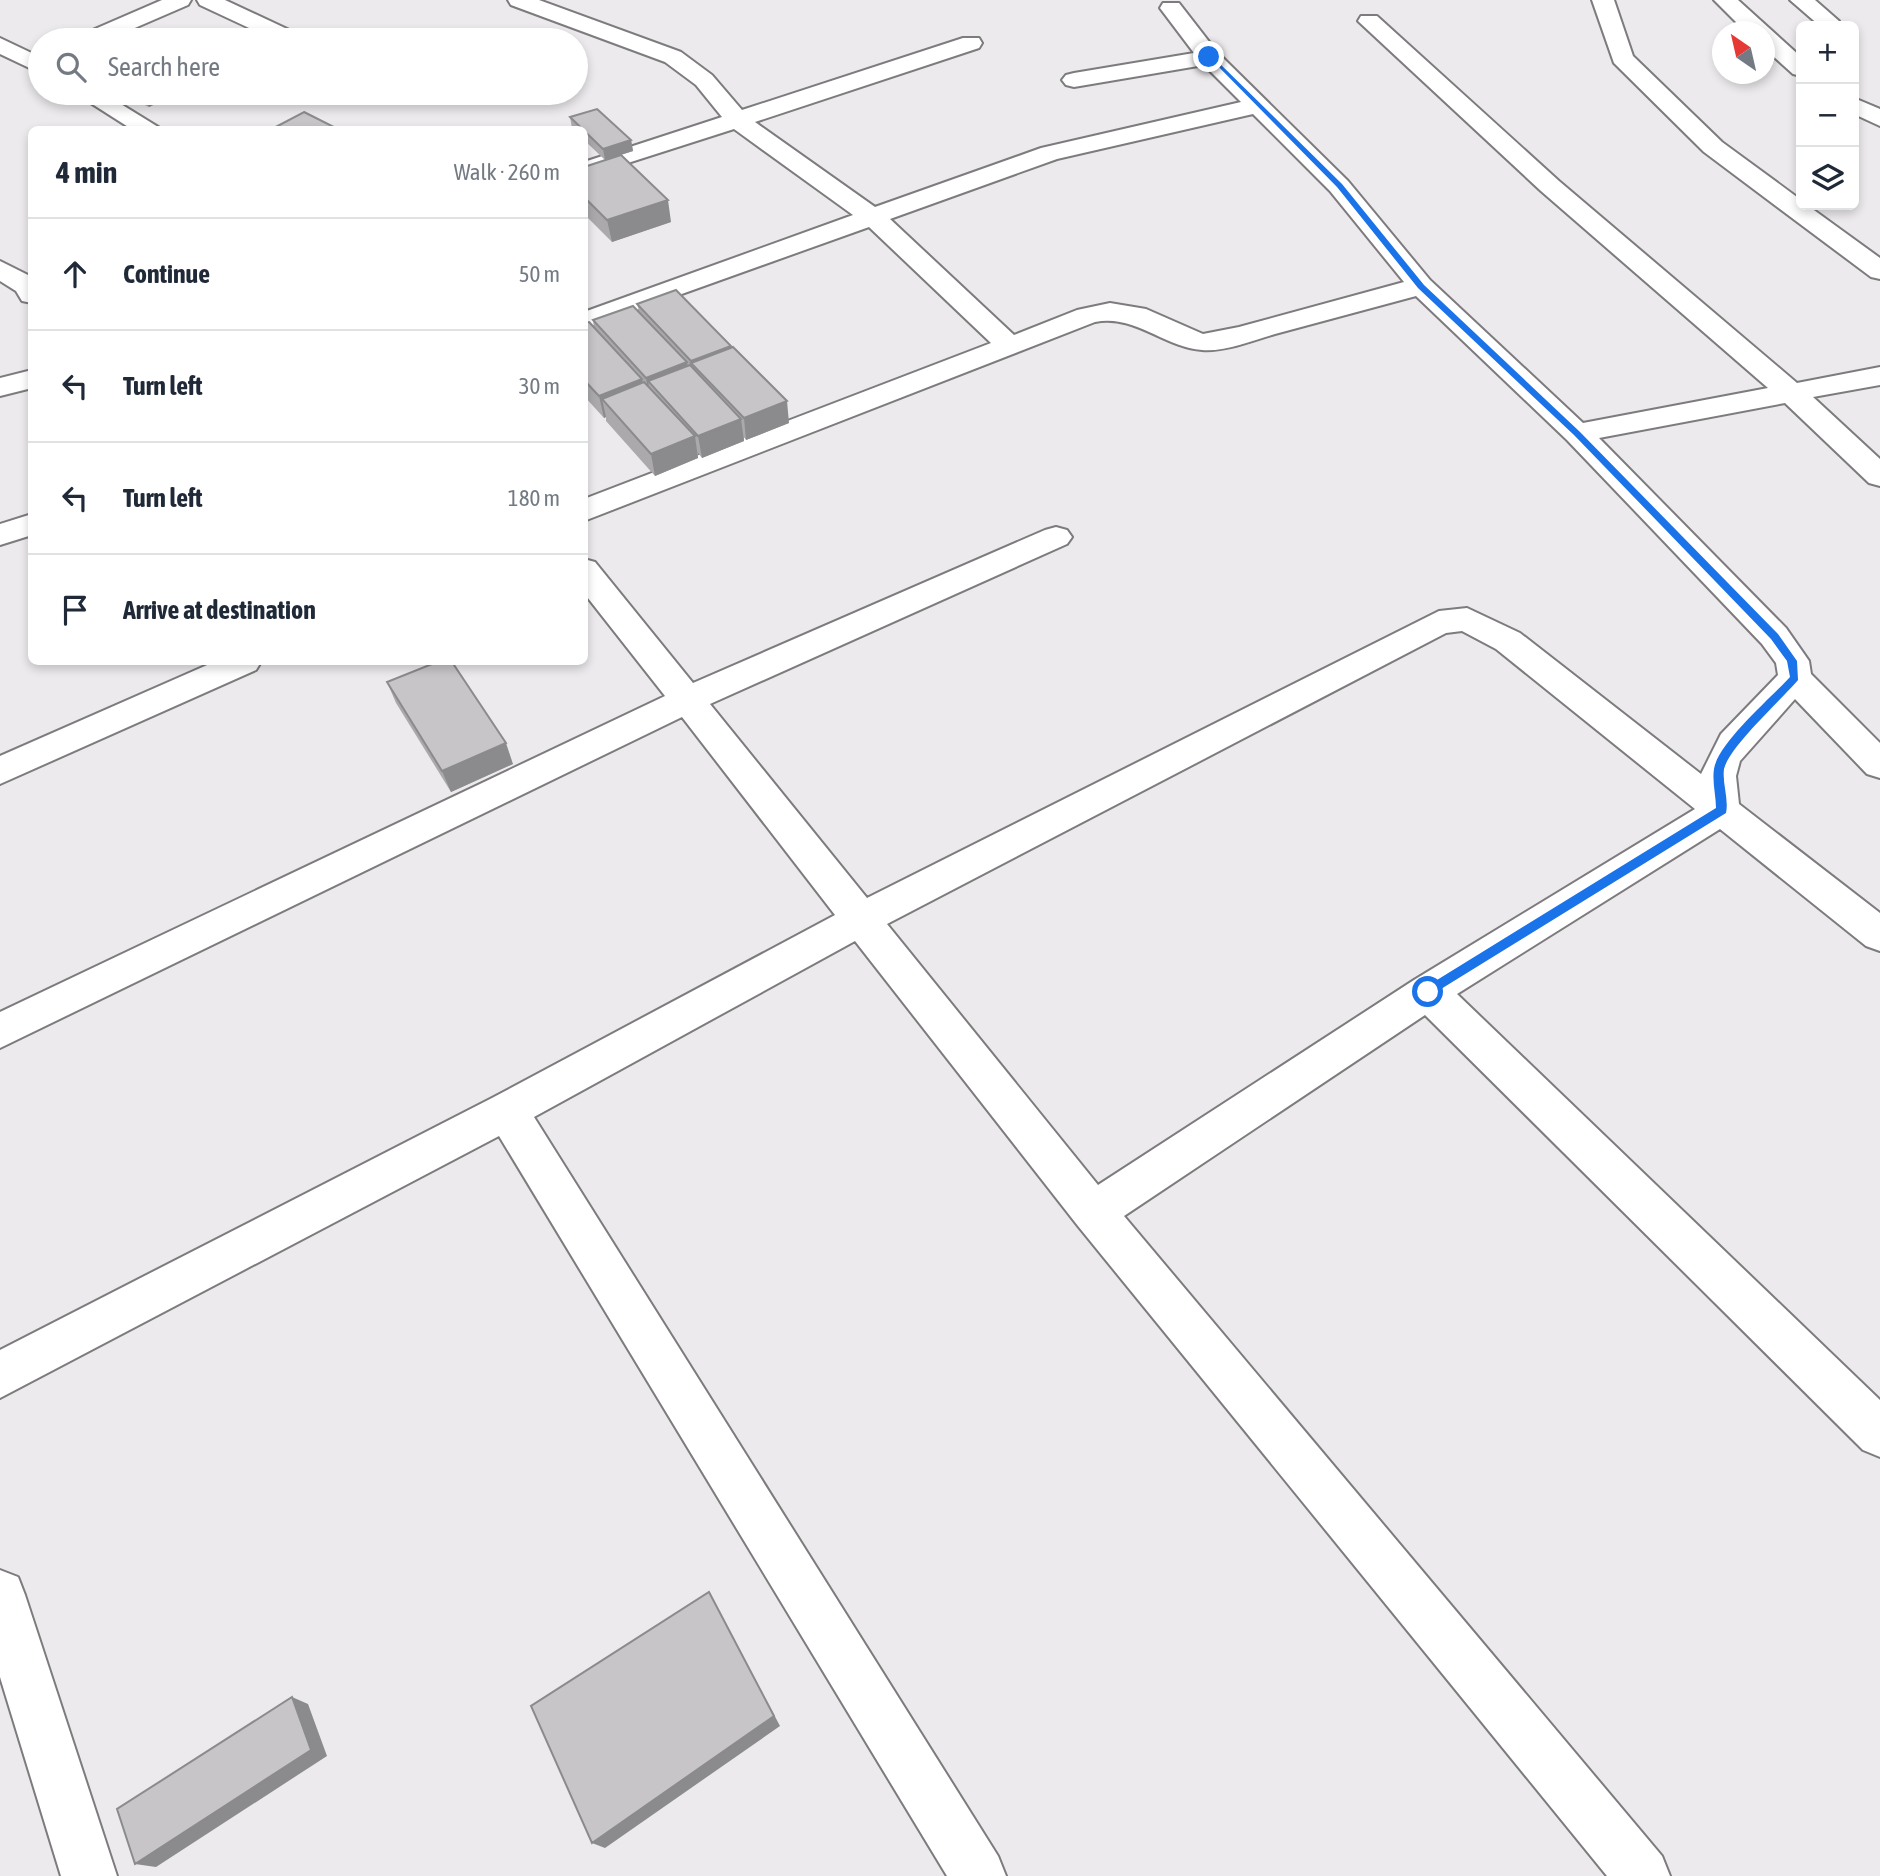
<!DOCTYPE html>
<html lang="en">
<head>
<meta charset="utf-8">
<style>
	body { margin:0; font-family:"Asap Condensed",sans-serif; background:#f2f2f3; color:#1f2937 }
	.controls { position:absolute; right:21px; top:21px; display:grid; overflow:hidden; border-radius:10px; box-shadow:0 4px 10px #0003 }
	.controls button { width:63px; height:63px; display:grid; place-items:center; padding:0; border:0; border-bottom:2px solid #e0e1e3; background:#fff; color:#1f2937; font:35px sans-serif }
	.compass { position:absolute; left:1712px; top:21px; width:63px; height:63px; border-radius:50%; background:#fff; box-shadow:0 4px 10px #0003; rotate:326deg }
	.stop { position:absolute; width:21px; height:21px; margin:-16px; border:5px solid #1a73e8; border-radius:50%; background:#fff }
	.stop.end { background:#1a73e8; border-color:#fff; box-shadow:0 2px 7px #0008 }
	.list { margin:0; padding:0; list-style:none }
	h2 { display:flex; justify-content:space-between; align-items:center; height:91px; margin:0; padding:0 28px; font-size:30px }
	h2 small { font-size:23px; font-weight:400; color:#747a83 }
	.list li { display:grid; grid-template-columns:46px 1fr auto; gap:21px; align-items:center; box-sizing:border-box; height:112px; padding:0 28px; border-top:2px solid #e0e1e3 }
	.list b { display:block; font-size:26px; white-space:nowrap }
	.list em { font-size:23px; font-style:normal; color:#747a83 }
	.icon { flex:none; width:38px; height:38px; fill:none; stroke:currentColor; stroke-width:2; stroke-linecap:round; stroke-linejoin:round }
	.map { position:relative; flex:none; width:1880px; height:1876px; overflow:hidden }
	.search { position:absolute; background:#fff; box-shadow:0 4px 10px #0003; left:28px; top:28px; width:560px; height:77px; display:flex; align-items:center; gap:18px; box-sizing:border-box; padding:0 24px; border-radius:38px; color:#747a83; font-size:26px }
	.panel { position:absolute; background:#fff; box-shadow:0 4px 10px #0003; left:28px; top:126px; width:560px; height:539px; border-radius:10px }
	.map>svg:first-child { display:block }
	.lines { fill:none; stroke-linecap:round; stroke-linejoin:round }
	.minor-casing { stroke:#7d7b7e; stroke-width:4 }
	.minor { fill:#fff; fill-rule:evenodd }
	.wall { fill:#aba9ac }
	.shaded-wall { fill:#8b8a8c }
	.building { fill:#c7c5c8; stroke:#8b8a8c; stroke-width:2 }
	.route { fill:#1a73e8 }
</style>
</head>
<body>
<div class="map">
<svg width="1880" height="1876" viewBox="0 0 1880 1876">
	<rect width="100%" height="100%" fill="#eceaed"/>
	<g class="lines">
		<!-- minor casing -->
		<g class="minor-casing">
			<path id="minor" d="M162,0H191L188,5L107,40H78L81,35Z
				M197,0H225L300,35L303,40H275L200,5Z
				M508,0H539L681,52L712,75L742,110L963,38H979L982,43L979,48L755,122L875,207L1041,148L1241,102L1204,65L1074,87L1066,85L1062,80L1066,75L1074,73L1194,53L1160,8L1163,3H1179L1217,52L1348,181L1430,280L1583,423L1768,388L1541,191L1358,21L1361,16H1377L1559,181L1797,383L1880,367V385L1813,397L1880,459V486L1869,483L1785,403L1599,438L1786,628L1809,661L1811,674L1880,743V778L1867,774L1795,699L1740,761L1736,776L1739,804L1880,913V951L1866,946L1720,829L1457,994L1880,1400V1457L1863,1450L1425,1015L1124,1216L1662,1856L1670,1876H1607L1078,1226L855,941L534,1117L998,1856L1006,1876H947L499,1136L0,1398V1350L492,1098L835,915L682,717L0,1048V1012L665,696L584,593V559L595,562L693,683L1045,530L1056,527L1067,530L1072,537L1067,544L710,704L867,898L1439,611L1467,608L1520,633L1701,774L1721,734L1778,675L1776,663L1762,644L1567,440L1416,296C1369,309 1322,321 1275,334C1254,340 1225,352 1202,350C1163,347 1135,314 1095,322L584,521V499L991,343L869,227L584,329V312L853,215L734,129L584,177V162L722,117L696,85L665,62L511,5ZM1253,114L1330,191L1404,282L1239,327L1203,334L1146,309L1110,303L1077,310L1014,335L890,219L1057,159ZM1462,631L1496,649L1695,809L1414,980L1098,1185L887,924L1446,633Z
				M1592,0H1614L1633,56L1722,142L1801,200V205H1807L1880,258V279L1871,277L1704,152L1614,63Z
				M1714,0H1738L1801,57V76L1793,74L1764,48V32H1746Z
				M1790,0H1815L1839,21L1834,26H1820Z
				M0,38L40,57V73L0,54Z
				M75,93H103L163,130H133Z
				M1854,98L1880,109V126L1854,114Z
				M0,261L32,277V303L22,301L16,291L0,281Z
				M32,370V388L0,396V378Z
				M32,514V535L0,545V524Z
				M214,662H261L256,670L0,784V756Z
				M0,1570L18,1577L25,1595L117,1876H61L0,1677Z"/>
		</g>
		<!-- minor -->
		<use href="#minor" class="minor"/>
	</g>
	<!-- wall -->
	<path class="wall" d="M123,93H178L149,107L124,95Z
		M570,117L631,140L633,151L605,160L584,140V130H574L572,128Z
		M584,167L671,222L612,242L584,214Z
		M637,304L731,348L789,423L746,440L744,437V441L702,458L698,453V458L655,476L606,421V417L604,418L584,396V323L594,328L593,320L639,311Z
		M387,682L513,764L451,792L396,703Z"/>
	<!-- shaded-wall -->
	<path class="shaded-wall" d="M143,93H178L149,107Z
		M631,140L633,151L605,160L603,149Z
		M668,200L671,222L612,242L607,220Z
		M731,346L734,368L692,364L691,361Z
		M687,362L691,384L648,381L651,400H650L646,378Z
		M642,379L646,401L602,399L606,417L604,418L599,396Z
		M787,401L789,423L746,440L744,418Z
		M741,419L744,441L702,458L698,436Z
		M695,436L698,458L655,476L651,454Z
		M506,743L513,764L451,792L442,771Z
		M709,1592L780,1726L605,1848L592,1843Z
		M292,1697L308,1704L327,1756L156,1867L135,1864Z"/>
	<!-- building -->
	<path class="building" d="M597,109L631,140L603,149L570,117Z
		M304,112L332,126L325,130H270Z
		M621,155L668,200L607,220L584,197V167Z
		M676,290L731,346L691,361L637,304Z
		M633,306L687,362L646,378L593,320Z
		M589,322L642,379L599,396L584,380V323Z
		M733,347L787,401L744,418L691,363Z
		M690,365L741,419L698,436L648,381Z
		M644,382L695,436L651,454L602,399Z
		M437,662H452L506,743L442,771L387,682Z
		M709,1592L774,1716L592,1843L531,1706Z
		M292,1697L311,1750L135,1864L117,1809Z"/>
	<!-- route -->
	<path class="route" d="M1207,55H1211L1342,184L1424,285L1580,432L1778,634L1797,661L1798,680C1781,700 1729,747 1724,769C1722,783 1729,799 1726,813L1428,997L1424,995V988L1716,808C1716,796 1712,781 1714,769C1718,743 1771,698 1790,677L1787,661L1771,639L1574,435L1418,288L1337,187Z"/>
</svg>
<div class="controls">
<button>+</button>
<button>−</button>
<button><svg class="icon" aria-label="layers" viewBox="0 0 24 24"><path d="M12 4l9 5-9 5-9-5zM3 14l9 5 9-5"/></svg></button>
</div>
<svg class="compass" viewBox="-18 -18 36 36"><path d="M0-13l5 13h-10z" fill="#e53935"/><path d="M0 13l5-13h-10z" fill="#747a83"/></svg>
<div class="stop" style="left:1428px;top:992px"></div>
<div class="stop end" style="left:1209px;top:57px"></div>
<div class="search"><svg class="icon" aria-label="search" viewBox="0 0 24 24"><circle cx="10" cy="10" r="6"/><path d="M15 15l6 6"/></svg>Search here</div>
<section class="panel">
<h2>4 min<small>Walk · 260 m</small></h2>
<ul class="list">
<li><svg class="icon" aria-label="ahead" viewBox="0 0 24 24"><path d="M12 20V5M6 11l6-6 6 6"/></svg><div><b>Continue</b></div><em>50 m</em></li>
<li><svg class="icon" aria-label="left" viewBox="0 0 24 24"><path d="M17 20v-9H6M10 6l-5 5 5 5"/></svg><div><b>Turn left</b></div><em>30 m</em></li>
<li><svg class="icon" aria-label="left" viewBox="0 0 24 24"><path d="M17 20v-9H6M10 6l-5 5 5 5"/></svg><div><b>Turn left</b></div><em>180 m</em></li>
<li><svg class="icon" aria-label="arrive" viewBox="0 0 24 24"><path d="M6 21V4h12l-3 4 3 4H6"/></svg><div><b>Arrive at destination</b></div></li>
</ul>
</section>
</div>
</body>
</html>
